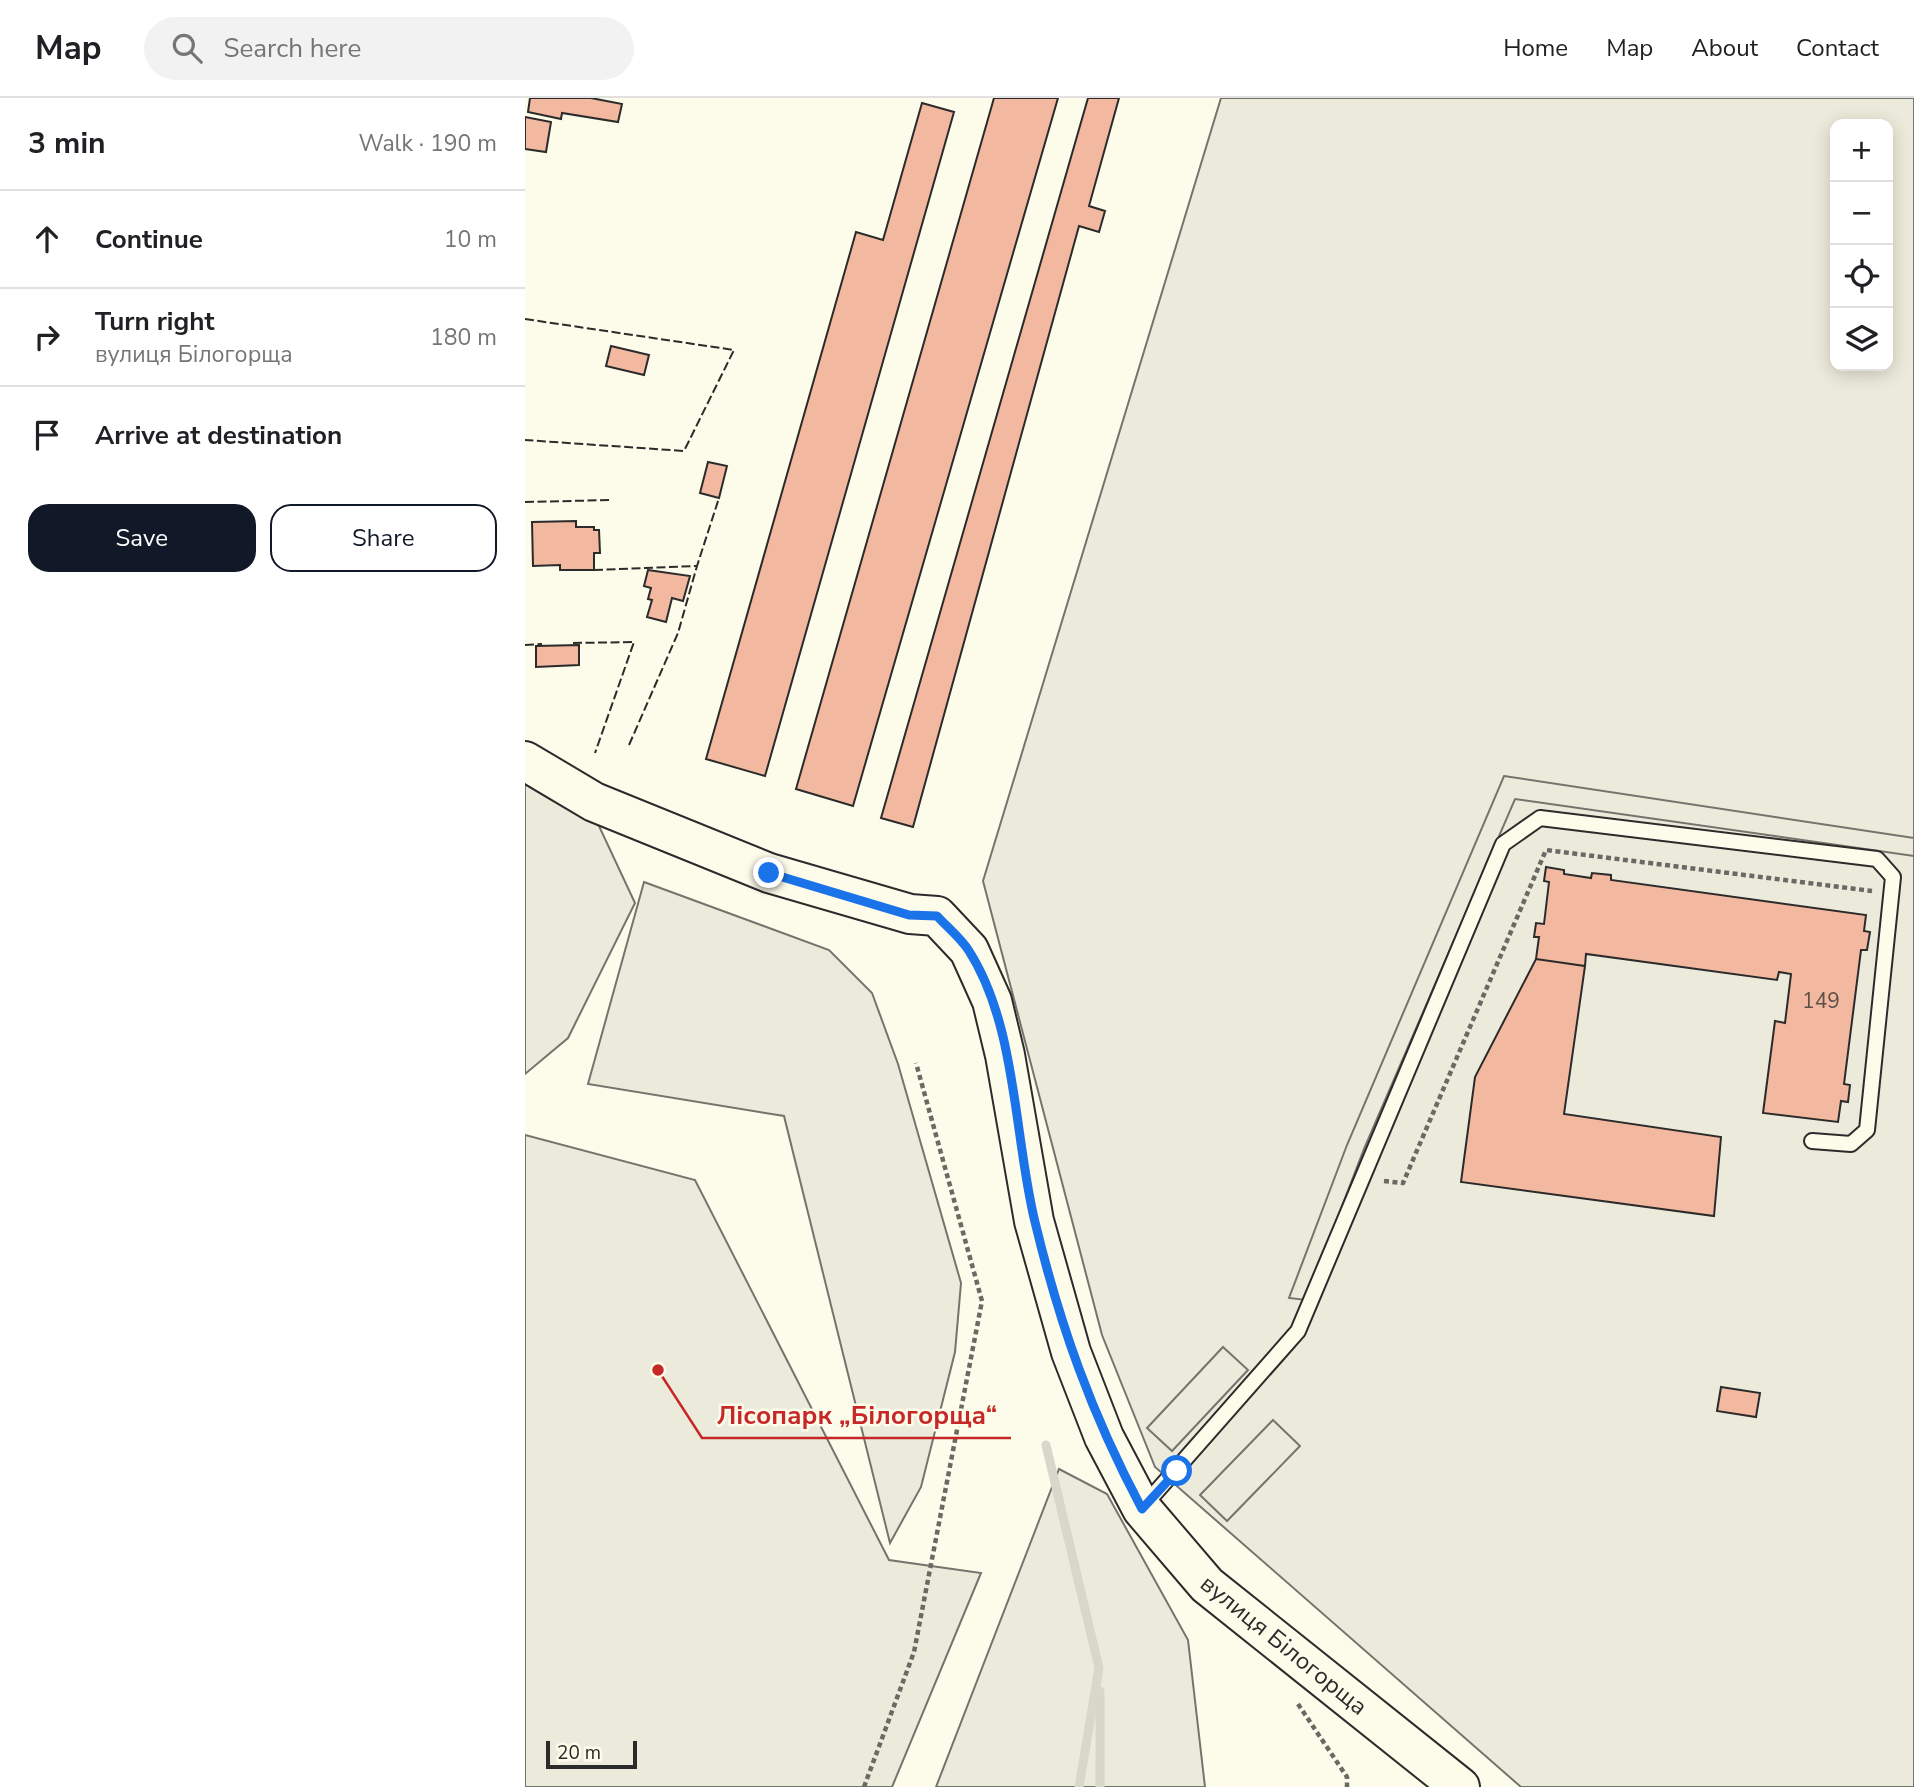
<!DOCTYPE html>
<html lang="en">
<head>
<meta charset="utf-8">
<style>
	body { margin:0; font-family:"Nunito Sans",sans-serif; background:#f2f2f2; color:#202124 }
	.controls { position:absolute; right:21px; top:21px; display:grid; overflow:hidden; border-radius:14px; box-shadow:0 4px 18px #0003 }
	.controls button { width:63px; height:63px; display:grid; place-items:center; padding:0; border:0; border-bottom:2px solid #e0e0e0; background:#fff; color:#202124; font:35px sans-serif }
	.scale { position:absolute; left:21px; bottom:18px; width:91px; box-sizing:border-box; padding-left:7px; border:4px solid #2b2b2b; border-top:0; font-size:19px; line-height:24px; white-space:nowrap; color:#2b2b2b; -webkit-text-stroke:5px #fdfbea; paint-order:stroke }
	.stop { position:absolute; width:21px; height:21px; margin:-16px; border:5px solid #1a73e8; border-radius:50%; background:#fff }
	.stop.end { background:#1a73e8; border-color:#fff; box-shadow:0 2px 7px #0008 }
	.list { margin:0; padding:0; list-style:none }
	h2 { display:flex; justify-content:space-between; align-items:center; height:91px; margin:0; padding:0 28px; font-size:30px }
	h2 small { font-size:23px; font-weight:400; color:#757577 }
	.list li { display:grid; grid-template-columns:46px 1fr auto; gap:21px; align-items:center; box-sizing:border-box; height:98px; padding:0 28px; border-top:2px solid #e0e0e0 }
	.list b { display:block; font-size:26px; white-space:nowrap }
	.list p { margin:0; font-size:23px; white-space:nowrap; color:#757577 }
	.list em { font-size:23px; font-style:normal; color:#757577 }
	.actions { display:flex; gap:14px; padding:21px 28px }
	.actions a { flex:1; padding:16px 0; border:2px solid #111827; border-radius:21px; text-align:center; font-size:24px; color:#111827 }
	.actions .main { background:#111827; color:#fff }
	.icon { flex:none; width:38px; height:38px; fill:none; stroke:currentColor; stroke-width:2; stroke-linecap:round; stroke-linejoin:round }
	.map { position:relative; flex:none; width:1389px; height:1689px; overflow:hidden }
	header { display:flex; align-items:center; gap:42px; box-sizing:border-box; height:98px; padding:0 35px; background:#fff; border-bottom:2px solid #e0e0e0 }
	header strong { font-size:33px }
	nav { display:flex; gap:38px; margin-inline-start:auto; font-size:24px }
	.search { width:490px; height:63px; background:#f2f2f2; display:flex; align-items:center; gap:18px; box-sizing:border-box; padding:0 24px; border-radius:38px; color:#757577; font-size:26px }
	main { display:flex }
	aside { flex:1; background:#fff }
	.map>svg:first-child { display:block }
	.green { fill:#ecebdb; stroke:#74746e; stroke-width:2; fill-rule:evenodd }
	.parking { fill:#eceadb; stroke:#74746e; stroke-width:2 }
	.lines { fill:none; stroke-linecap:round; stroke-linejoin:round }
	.stream { stroke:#d8d7c9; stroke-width:9 }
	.building { fill:#f2b8a0; stroke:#2b2b2b; stroke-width:2 }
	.lane-casing { stroke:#2b2b2b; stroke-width:18 }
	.secondary-casing { stroke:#2b2b2b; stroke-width:42 }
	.path { stroke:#6a6964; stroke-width:4.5; stroke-dasharray:5 3.5; stroke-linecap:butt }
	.lane { stroke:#fdfbea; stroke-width:14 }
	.secondary { stroke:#fdfbea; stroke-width:38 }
	.fence { stroke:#2b2b2b; stroke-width:2; stroke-dasharray:9 3.5; stroke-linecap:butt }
	.route { stroke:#1a73e8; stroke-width:9 }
	.labels { text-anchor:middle; stroke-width:5; stroke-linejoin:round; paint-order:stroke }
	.number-label { font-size:21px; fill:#5d4e48 }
	.street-label { font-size:24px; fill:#2b2b2b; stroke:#fdfbea }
	.leader { fill:none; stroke:#c62828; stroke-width:2.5 }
	.callout-dot { fill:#c62828; stroke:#fdfbea; stroke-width:2.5 }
	.callout-label { font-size:26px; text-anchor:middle; font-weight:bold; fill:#c62828; stroke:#fdfbea; stroke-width:5; stroke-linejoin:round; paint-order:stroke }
</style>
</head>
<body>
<header>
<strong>Map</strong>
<div class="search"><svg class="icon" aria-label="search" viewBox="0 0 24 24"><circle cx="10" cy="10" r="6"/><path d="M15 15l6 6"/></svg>Search here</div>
<nav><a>Home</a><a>Map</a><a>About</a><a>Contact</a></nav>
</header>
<main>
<aside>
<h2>3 min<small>Walk · 190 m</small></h2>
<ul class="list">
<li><svg class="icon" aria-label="ahead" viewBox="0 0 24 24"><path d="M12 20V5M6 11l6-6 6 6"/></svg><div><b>Continue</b></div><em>10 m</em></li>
<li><svg class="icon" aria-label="right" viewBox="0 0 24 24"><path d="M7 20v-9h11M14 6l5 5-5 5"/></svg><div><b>Turn right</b><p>вулиця Білогорща</p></div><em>180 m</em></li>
<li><svg class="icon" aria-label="arrive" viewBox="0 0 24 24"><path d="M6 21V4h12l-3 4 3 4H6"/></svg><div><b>Arrive at destination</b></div></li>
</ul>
<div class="actions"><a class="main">Save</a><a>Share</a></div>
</aside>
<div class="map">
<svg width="1389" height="1689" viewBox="0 0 1389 1689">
	<rect width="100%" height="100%" fill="#fdfbea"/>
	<!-- green -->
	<path class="green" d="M696,0H1389V1689H996L630,1369L577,1237L458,783ZM1310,26H1363V268H1310Z
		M0,678L60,698L110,805L43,940L0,976Z
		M119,784L304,852L347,895L373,966L436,1185L430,1254L396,1389L365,1445L259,1018L63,986Z
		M0,1037L170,1082L364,1462L456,1475L367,1689H0Z
		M534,1371L582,1396L663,1542L680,1689H411Z"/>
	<!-- parking -->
	<path class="parking" d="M979,678L1389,740V758L990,701L839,1051L781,1202L764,1200L822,1047Z
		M698,1249L723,1272L647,1353L622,1330Z
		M748,1322L775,1348L702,1423L675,1397Z"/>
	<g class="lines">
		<!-- stream -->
		<path class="stream" d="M521,1347L574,1570L554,1689
			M575,1593V1689"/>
	</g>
	<!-- building -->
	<path class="building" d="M5,0H66L97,6L93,24L37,15L36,21L3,14Z
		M469,0H533L328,708L271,691Z
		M563,0H594L564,108L580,113L574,134L554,128L388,729L356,720Z
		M397,5L429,14L240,678L181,661L331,134L358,142Z
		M0,19L26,24L21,54L0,51Z
		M86,248L124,257L119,277L81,268Z
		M183,364L202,368L194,400L175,395Z
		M51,423V429H69V432H74L75,455H69V472H35V467L8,468L7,424Z
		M123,472L165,478L158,503L147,500L141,524L122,519L127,502L123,501L126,490L119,488Z
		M54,547V567L11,569V548Z
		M1021,769L1039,772V776L1066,780L1067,775L1086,777V782L1341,817L1339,833L1345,834L1342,852H1336L1319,986L1325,987L1323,1004L1316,1003L1313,1024L1238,1015L1250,923L1260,925L1266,876L1254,874L1252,882L1061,856L1060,868L1011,861L1014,839H1009L1011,825L1019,826L1024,784L1019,783Z
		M1011,861L1060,868L1039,1016L1196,1039L1189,1118L936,1084L950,979Z
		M1196,1289L1235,1295L1231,1319L1192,1313Z"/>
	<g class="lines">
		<!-- lane casing -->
		<g class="lane-casing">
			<path id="lane" d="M617,1410L773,1233L978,746L1015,720L1352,761L1368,779L1342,1032L1326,1046L1287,1043"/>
		</g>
		<!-- secondary casing -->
		<g class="secondary-casing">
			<path id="secondary" d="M0,663L69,704L244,775L385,816L412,818L444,852L467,903L480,957L509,1123L546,1254L579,1339L617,1411L682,1487L935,1689"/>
		</g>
		<!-- path -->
		<path class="path" d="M859,1083L878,1085L1021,752L1347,793
			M773,1606L822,1679V1689
			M339,1689L389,1554L457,1203L391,965"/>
		<!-- lane -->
		<use href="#lane" class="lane"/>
		<!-- secondary -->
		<use href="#secondary" class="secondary"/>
		<!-- fence -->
		<path class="fence" d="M0,221L209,252L159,353L0,342
			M0,404L86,402
			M69,472L172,468L194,400
			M48,545L109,544L70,655
			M0,547L17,546
			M104,647L153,535L172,468"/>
	</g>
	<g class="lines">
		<!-- route -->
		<path class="route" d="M244,775L384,817L412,818C422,829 436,840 444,853C492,928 489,1039 510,1124C535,1228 567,1317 617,1411L652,1373"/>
	</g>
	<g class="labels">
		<!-- number labels -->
		<g class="number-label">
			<text x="1296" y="910">149</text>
		</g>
		<!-- street labels -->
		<g class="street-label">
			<text transform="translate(759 1547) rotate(39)" y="8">вулиця Білогорща</text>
		</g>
	</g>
	<!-- callouts -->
	<path class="leader" d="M133 1272L177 1340H486"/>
	<circle class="callout-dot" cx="133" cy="1272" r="7"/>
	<g class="callout-label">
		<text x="332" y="1326">Лісопарк „Білогорща“</text>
	</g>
</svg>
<div class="controls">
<button>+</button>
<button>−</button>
<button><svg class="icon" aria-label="locate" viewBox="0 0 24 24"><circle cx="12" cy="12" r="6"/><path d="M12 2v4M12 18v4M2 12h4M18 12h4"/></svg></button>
<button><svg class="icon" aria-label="layers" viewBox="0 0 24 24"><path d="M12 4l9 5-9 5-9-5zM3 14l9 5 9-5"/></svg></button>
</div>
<div class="scale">20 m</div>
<div class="stop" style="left:652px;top:1373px"></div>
<div class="stop end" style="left:244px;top:775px"></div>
</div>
</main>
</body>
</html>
